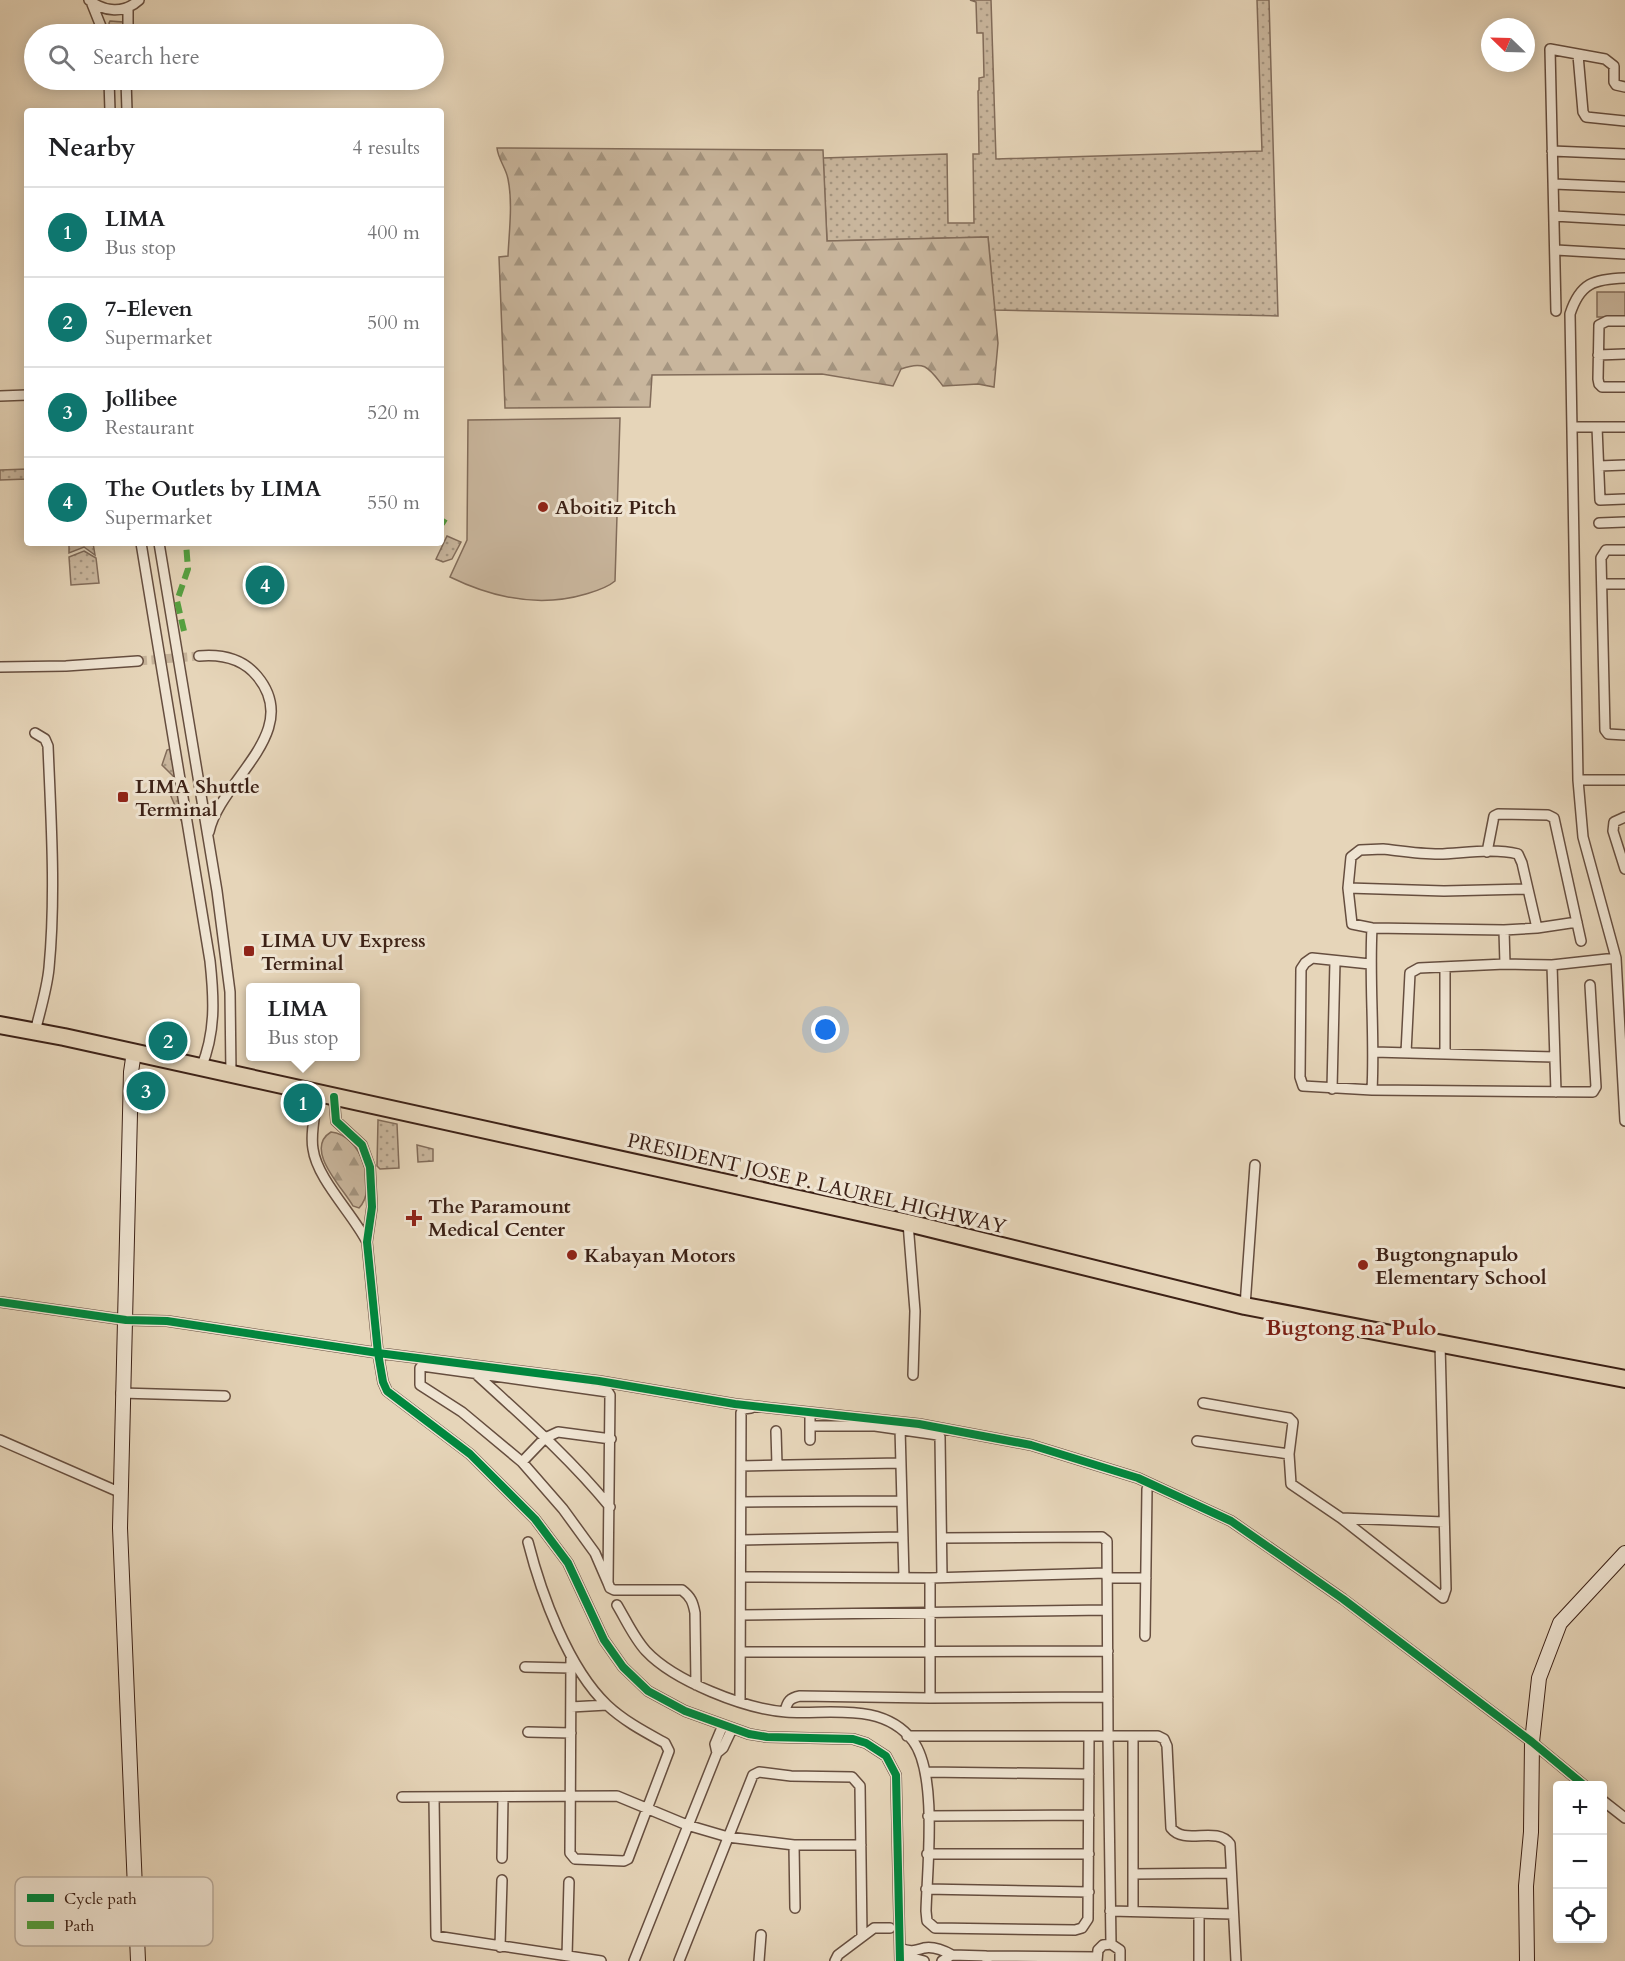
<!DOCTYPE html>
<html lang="en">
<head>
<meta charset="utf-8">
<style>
	body { margin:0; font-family:Cardo,serif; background:#f6f6f6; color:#202124 }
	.controls { position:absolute; right:18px; bottom:18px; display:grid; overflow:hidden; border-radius:6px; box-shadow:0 3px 15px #0003 }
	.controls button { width:54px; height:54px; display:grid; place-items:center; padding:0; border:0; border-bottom:2px solid #e0e0e0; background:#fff; color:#202124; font:30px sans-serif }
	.compass { position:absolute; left:1481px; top:18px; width:54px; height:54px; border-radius:50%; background:#fff; box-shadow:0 3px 15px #0003; rotate:293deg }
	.you { position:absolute; left:826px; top:1030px; width:21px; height:21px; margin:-15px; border:4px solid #fff; border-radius:50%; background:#1a73e8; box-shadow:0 0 0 9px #1a73e833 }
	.badge { display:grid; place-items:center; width:39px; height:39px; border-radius:50%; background:#0f766e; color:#fff; font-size:20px; font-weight:700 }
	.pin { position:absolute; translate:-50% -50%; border:3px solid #fff; box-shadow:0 2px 6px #0006 }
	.popup { position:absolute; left:246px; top:983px; width:114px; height:78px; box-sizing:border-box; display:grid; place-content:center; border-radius:6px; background:#fff; filter:drop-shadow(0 2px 4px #0005); font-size:20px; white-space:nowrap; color:#757577 }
	.popup b { font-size:22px; color:#202124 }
	.popup::after { content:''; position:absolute; left:50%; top:100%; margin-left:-12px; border:12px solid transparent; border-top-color:#fff }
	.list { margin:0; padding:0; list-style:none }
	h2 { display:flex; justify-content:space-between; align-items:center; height:78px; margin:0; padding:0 24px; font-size:26px }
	h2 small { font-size:20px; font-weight:400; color:#757577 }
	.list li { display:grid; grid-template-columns:39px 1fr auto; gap:18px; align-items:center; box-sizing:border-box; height:90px; padding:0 24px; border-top:2px solid #e0e0e0 }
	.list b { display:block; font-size:22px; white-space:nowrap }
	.list p { margin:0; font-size:20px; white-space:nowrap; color:#757577 }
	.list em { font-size:20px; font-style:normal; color:#757577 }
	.icon { flex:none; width:33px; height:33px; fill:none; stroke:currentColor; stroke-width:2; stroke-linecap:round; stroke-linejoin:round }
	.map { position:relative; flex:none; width:1625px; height:1961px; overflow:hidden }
	.search { position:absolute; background:#fff; box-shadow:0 3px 15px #0003; left:24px; top:24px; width:420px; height:66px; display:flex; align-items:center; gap:15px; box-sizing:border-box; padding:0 21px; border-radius:33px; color:#757577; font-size:22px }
	.panel { position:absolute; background:#fff; box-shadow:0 3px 15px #0003; left:24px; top:108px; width:420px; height:438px; border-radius:6px }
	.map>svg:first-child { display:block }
	.grass { fill:url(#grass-dots); stroke:#826c5a; stroke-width:1.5 }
	.forest { fill:url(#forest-firs); stroke:#826c5a; stroke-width:1.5 }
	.pitch { fill:#c9b69d; stroke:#826c5a; stroke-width:1.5 }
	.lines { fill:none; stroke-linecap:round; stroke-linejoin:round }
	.street-tunnel { stroke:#c4b198; stroke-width:9; stroke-dasharray:9 4.5; stroke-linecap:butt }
	.street-casing { stroke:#664e3f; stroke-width:12 }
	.secondary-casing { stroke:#3c2116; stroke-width:16 }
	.highway-casing { stroke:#3c2116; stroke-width:20 }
	.street { stroke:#efe4d2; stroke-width:9 }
	.secondary { stroke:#efe4d2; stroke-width:14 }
	.highway { stroke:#e6d5b9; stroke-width:16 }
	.quiet { stroke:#54a240; stroke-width:6; stroke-dasharray:12 6; stroke-linecap:butt }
	.cycleway-casing { stroke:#efe4d2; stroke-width:11 }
	.cycleway { stroke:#00873e; stroke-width:8 }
	.poi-dot { fill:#8f2418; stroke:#efe4d2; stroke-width:2 }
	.labels { text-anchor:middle; stroke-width:6; stroke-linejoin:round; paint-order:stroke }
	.poi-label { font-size:20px; font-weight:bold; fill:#3c2116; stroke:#efe4d2; text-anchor:start }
	.street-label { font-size:20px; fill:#3c2116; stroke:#efe4d2 }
	.quarter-label { font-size:22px; font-weight:bold; fill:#7a1f14; stroke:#efe4d2 }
	.key { fill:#efe4d2; stroke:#b9aa9a; stroke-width:1.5 }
	.key-label { font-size:16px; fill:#3c2116 }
</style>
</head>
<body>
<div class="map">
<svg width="1625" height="1961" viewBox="0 0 1625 1961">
	<defs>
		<pattern id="grass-dots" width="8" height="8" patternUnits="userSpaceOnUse" patternTransform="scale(1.5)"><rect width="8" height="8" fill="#c9b69d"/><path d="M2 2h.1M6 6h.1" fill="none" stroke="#a4947f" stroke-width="1.8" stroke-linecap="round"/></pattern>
		<pattern id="forest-firs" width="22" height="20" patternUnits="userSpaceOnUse" patternTransform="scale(1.5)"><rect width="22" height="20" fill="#c9b69d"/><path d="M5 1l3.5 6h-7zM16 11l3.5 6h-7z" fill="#a4947f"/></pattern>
	</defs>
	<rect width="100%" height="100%" fill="#e6d5b9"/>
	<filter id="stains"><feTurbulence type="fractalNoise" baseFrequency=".00333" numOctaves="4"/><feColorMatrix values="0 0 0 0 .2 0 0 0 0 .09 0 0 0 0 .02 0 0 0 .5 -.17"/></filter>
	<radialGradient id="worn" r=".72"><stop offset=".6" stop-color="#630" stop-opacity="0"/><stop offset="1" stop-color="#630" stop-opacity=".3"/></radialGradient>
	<!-- grass -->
	<path class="grass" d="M970,0H991L996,159L1262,151L1257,0H1269L1278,316L994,310L988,237L827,241L823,158L947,154L948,223H974L973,154H979L978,91L979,90V78L984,77L983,33H977L976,2Z
		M110,21L123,22L122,34H112L109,23Z
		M27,469V479L0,480V470Z
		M447,536L461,542L452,559L443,562L436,559Z
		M69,543H93L95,555L84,547L69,553Z
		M84,551L96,558L99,583L71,585L69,557Z
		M170,749L175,776L174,777L162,765L167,750Z
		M171,789L178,792L184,827L170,794Z
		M378,1120L397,1124L399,1168L380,1169L377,1166Z
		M417,1145L433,1149V1161L418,1162Z"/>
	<!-- forest -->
	<path class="forest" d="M497,148L823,150L827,241L988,237L998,343L994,387L978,384L943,386C929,368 925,360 901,369L893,386L822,374L652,375L650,407L505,408L499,257L508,256C509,232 513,204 508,179C506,168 498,159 497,148Z
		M331,1132C362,1135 378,1188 359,1208L353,1206C343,1188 303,1149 331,1132Z"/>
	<!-- pitch -->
	<path class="pitch" d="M1597,292H1625V317H1597Z
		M620,418L615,581C607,588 596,591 586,594C539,608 493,598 450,577L467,540L468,420Z"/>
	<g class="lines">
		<!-- street-tunnel -->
		<path class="street-tunnel" d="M138,661L199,656"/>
		<!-- street casing -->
		<g class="street-casing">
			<path id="street" d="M89,0C104,12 124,14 139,0
				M92,4L104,34
				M128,34V8
				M1578,55L1583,112L1586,117L1625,121
				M109,80L110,111
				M126,80L127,111
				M1552,151L1625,154
				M1554,184L1625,187
				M1554,216L1625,220
				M1556,250L1625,254
				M1625,278C1594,279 1580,283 1570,314L1578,780L1583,837L1616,958L1625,1121
				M1556,311L1550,49L1605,59L1614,66V82L1616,85L1625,87
				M1625,321H1607L1599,325L1598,379L1599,384L1602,387H1625
				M1598,355L1625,354
				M0,396L27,395
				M1572,427H1625
				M1597,427L1600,500L1625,499
				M1599,466L1625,465
				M1599,523L1625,522
				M141,543L210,961C214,998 216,1032 201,1068
				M159,543L217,891L230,992L231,1074
				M1625,550H1606L1601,558L1605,730L1608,734L1625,735
				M1602,584H1625
				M199,656C221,654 242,658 257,676C304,732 220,780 209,832
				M0,667L66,666L138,661
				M35,733L45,739L48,746C51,820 56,894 49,968C47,989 40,1011 35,1032
				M1578,780H1625
				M1625,817L1614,822L1613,831L1625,869
				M1383,849C1401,851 1420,854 1439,854C1465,853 1493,848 1518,854L1522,863L1537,928L1504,930L1372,928L1352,924L1348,888L1351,857L1360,850Z
				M1487,852L1494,816L1498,814L1548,815L1554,818L1581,941
				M1348,888L1444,891L1527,889
				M1537,928L1577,922
				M1504,930L1505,964
				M1370,964L1312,958L1305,963L1301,969L1300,1077L1303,1086L1372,1090L1593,1092L1596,1087L1590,985
				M1552,965L1556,1092
				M1445,967V1054
				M1374,1052L1555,1057
				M1406,1053L1410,973L1419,968L1505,964L1552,965L1616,958
				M1332,1089L1335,961
				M1372,1090C1375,1036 1369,982 1372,928
				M318,1093C316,1111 310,1132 313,1149C317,1179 353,1214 367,1242
				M334,1097L336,1121L362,1145L370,1167L372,1207L367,1242L378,1353L383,1382L387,1391L470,1454L535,1519L568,1563L604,1640L623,1667L648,1691L685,1711L749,1734L767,1737L853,1739L866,1743L886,1756L896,1775L900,1961
				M908,1223L915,1311L913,1375
				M0,1302L126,1320L167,1321L378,1353L599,1381L735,1404L919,1424L1031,1445L1138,1478L1231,1521L1343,1599L1532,1742L1585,1786
				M1245,1306L1255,1165
				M476,1374C523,1417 570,1458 610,1507
				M121,1393L225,1396
				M1203,1403L1289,1418L1293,1422L1289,1454L1291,1484L1341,1518L1443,1598L1446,1589L1440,1343
				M810,1417V1440
				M811,1426H875L938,1435L940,1437L942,1577
				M900,1428L904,1578
				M776,1431L777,1465
				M0,1440L119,1492
				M1197,1441L1289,1454
				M522,1462L545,1438L558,1432L611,1439
				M741,1466L901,1463
				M741,1502L902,1501
				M1341,1518L1444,1522
				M942,1538L1102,1537L1107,1541L1108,1736H1158L1164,1739L1167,1746L1171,1828C1185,1846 1216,1825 1230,1844L1236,1961
				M741,1540L903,1537
				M528,1542C541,1593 568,1668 607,1705C624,1721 645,1732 665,1743L669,1751L628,1859L624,1861L575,1859L570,1853L571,1658
				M742,1577L930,1578L1107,1573
				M1107,1578H1146
				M608,1583L595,1553L563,1509L522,1462L462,1412L420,1385V1368L422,1366L608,1392L610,1395L608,1583L610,1588L614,1590H682C691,1597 693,1602 695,1613L696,1685
				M617,1605C626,1620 634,1638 646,1651C674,1681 745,1709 786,1712C828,1715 883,1701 913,1741C938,1774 927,1870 926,1911L927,1921L935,1928L1075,1930L1082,1928L1088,1919L1089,1736H1108L1111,1944
				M742,1615L1107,1610
				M1145,1636L1147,1489
				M741,1652L1108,1651
				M525,1667L571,1668
				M930,1698V1578
				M740,1701L741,1413L743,1409L751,1408
				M571,1707L607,1705
				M785,1712C787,1701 790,1698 800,1696L930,1698L1108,1697
				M528,1732L571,1733
				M907,1736H1089
				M1133,1736V1911
				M717,1753L715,1744L723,1725
				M926,1772L1089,1774
				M402,1797L617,1796L687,1825L728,1837L794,1845H861
				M434,1797L436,1936L601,1961
				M1602,1800L1625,1818
				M928,1816L1089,1815
				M794,1845L795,1908
				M927,1854H1089
				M502,1858L503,1797
				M1133,1874L1231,1873
				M926,1889L1089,1892
				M1110,1911L1233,1914
				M500,1947L502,1880
				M900,1948C910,1952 914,1951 924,1948C934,1946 943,1950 952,1955L942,1961
				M952,1955L986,1956
				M567,1956L569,1882
				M903,1960L909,1957L924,1961
				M634,1961L717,1753L723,1748L732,1729
				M679,1961L753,1775L759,1772L791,1776L852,1777L860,1786L862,1935
				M759,1961L761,1935
				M835,1961L838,1955L874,1928H890
				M987,1961L986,1956L1096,1957
				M1097,1961L1098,1950L1103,1945L1111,1944L1120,1950V1961
				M1199,1961V1914"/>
		</g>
		<!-- secondary casing -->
		<g class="secondary-casing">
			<path id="secondary" d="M134,1052L131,1072L120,1528L138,1961
				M1527,1961L1526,1886L1531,1832L1532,1742L1539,1678L1560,1623L1625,1553"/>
		</g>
		<!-- highway casing -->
		<g class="highway-casing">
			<path id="highway" d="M0,1025L64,1037L908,1223L1245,1306L1625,1379"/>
		</g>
		<!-- street -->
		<use href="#street" class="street"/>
		<!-- secondary -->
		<use href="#secondary" class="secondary"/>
		<!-- highway -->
		<use href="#highway" class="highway"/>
		<!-- quiet -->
		<path class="quiet" d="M441,520L446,523
			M184,631L177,601L188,569L186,543"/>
		<!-- cycleway casing -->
		<g class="cycleway-casing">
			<path id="cycleway" d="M334,1097L336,1121L362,1145L370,1167L372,1207L367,1242L378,1353L383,1382L387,1391L470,1454L535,1519L568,1563L604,1640L623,1667L648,1691L685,1711L749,1734L767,1737L853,1739L866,1743L886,1756L896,1775L900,1961
				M0,1302L126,1320L167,1321L378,1353L599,1381L735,1404L919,1424L1031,1445L1138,1478L1231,1521L1343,1599L1532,1742L1585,1786"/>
		</g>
		<!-- cycleway -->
		<use href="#cycleway" class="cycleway"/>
	</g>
	<!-- markers -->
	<g class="poi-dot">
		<circle cx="543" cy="507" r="6"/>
		<rect x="117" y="791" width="12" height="12" rx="3"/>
		<rect x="243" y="945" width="12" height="12" rx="3"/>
		<path d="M411 1209h6v6h6v6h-6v6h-6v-6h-6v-6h6z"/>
		<circle cx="572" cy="1255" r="6"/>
		<circle cx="1363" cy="1265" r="6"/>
	</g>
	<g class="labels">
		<!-- poi labels -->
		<g class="poi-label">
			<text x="555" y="514">Aboitiz Pitch</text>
			<text x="135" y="793">LIMA Shuttle<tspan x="135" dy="23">Terminal</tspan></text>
			<text x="261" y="947">LIMA UV Express<tspan x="261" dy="23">Terminal</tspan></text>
			<text x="428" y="1213">The Paramount<tspan x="428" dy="23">Medical Center</tspan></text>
			<text x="1375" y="1261">Bugtongnapulo<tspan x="1375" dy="23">Elementary School</tspan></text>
			<text x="584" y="1262">Kabayan Motors</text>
		</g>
		<!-- street labels -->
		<g class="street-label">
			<text transform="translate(817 1183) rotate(13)" y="7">PRESIDENT JOSE P. LAUREL HIGHWAY</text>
		</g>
		<!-- quarter labels -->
		<g class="quarter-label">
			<text x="1351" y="1335">Bugtong na Pulo</text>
		</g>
	</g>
	<!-- legend -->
	<rect x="15" y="1877" width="198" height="69" rx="9" class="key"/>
	<rect x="27" y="1894" width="27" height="8" fill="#00873e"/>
	<rect x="27" y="1921" width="27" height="8" fill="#54a240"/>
	<g class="key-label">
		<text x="64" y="1904">Cycle path</text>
		<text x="64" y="1931">Path</text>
	</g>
	<rect width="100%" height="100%" filter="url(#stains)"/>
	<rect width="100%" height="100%" fill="url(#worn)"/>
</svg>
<div class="controls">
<button>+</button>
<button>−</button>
<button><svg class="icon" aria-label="locate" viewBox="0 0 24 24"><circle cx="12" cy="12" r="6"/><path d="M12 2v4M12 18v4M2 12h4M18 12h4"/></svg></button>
</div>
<svg class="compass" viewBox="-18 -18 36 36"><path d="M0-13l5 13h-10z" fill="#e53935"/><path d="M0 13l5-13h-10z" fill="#757577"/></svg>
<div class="you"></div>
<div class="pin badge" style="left:303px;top:1103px">1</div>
<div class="popup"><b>LIMA</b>Bus stop</div>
<div class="pin badge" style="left:168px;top:1041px">2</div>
<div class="pin badge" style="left:146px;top:1091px">3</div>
<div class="pin badge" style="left:265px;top:585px">4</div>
<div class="search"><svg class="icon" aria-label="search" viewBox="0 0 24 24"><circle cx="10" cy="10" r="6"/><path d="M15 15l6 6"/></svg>Search here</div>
<section class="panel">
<h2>Nearby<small>4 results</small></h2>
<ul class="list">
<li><span class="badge">1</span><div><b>LIMA</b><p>Bus stop</p></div><em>400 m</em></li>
<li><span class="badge">2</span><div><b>7-Eleven</b><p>Supermarket</p></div><em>500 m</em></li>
<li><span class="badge">3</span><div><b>Jollibee</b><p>Restaurant</p></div><em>520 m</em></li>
<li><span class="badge">4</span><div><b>The Outlets by LIMA</b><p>Supermarket</p></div><em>550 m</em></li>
</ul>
</section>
</div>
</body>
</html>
